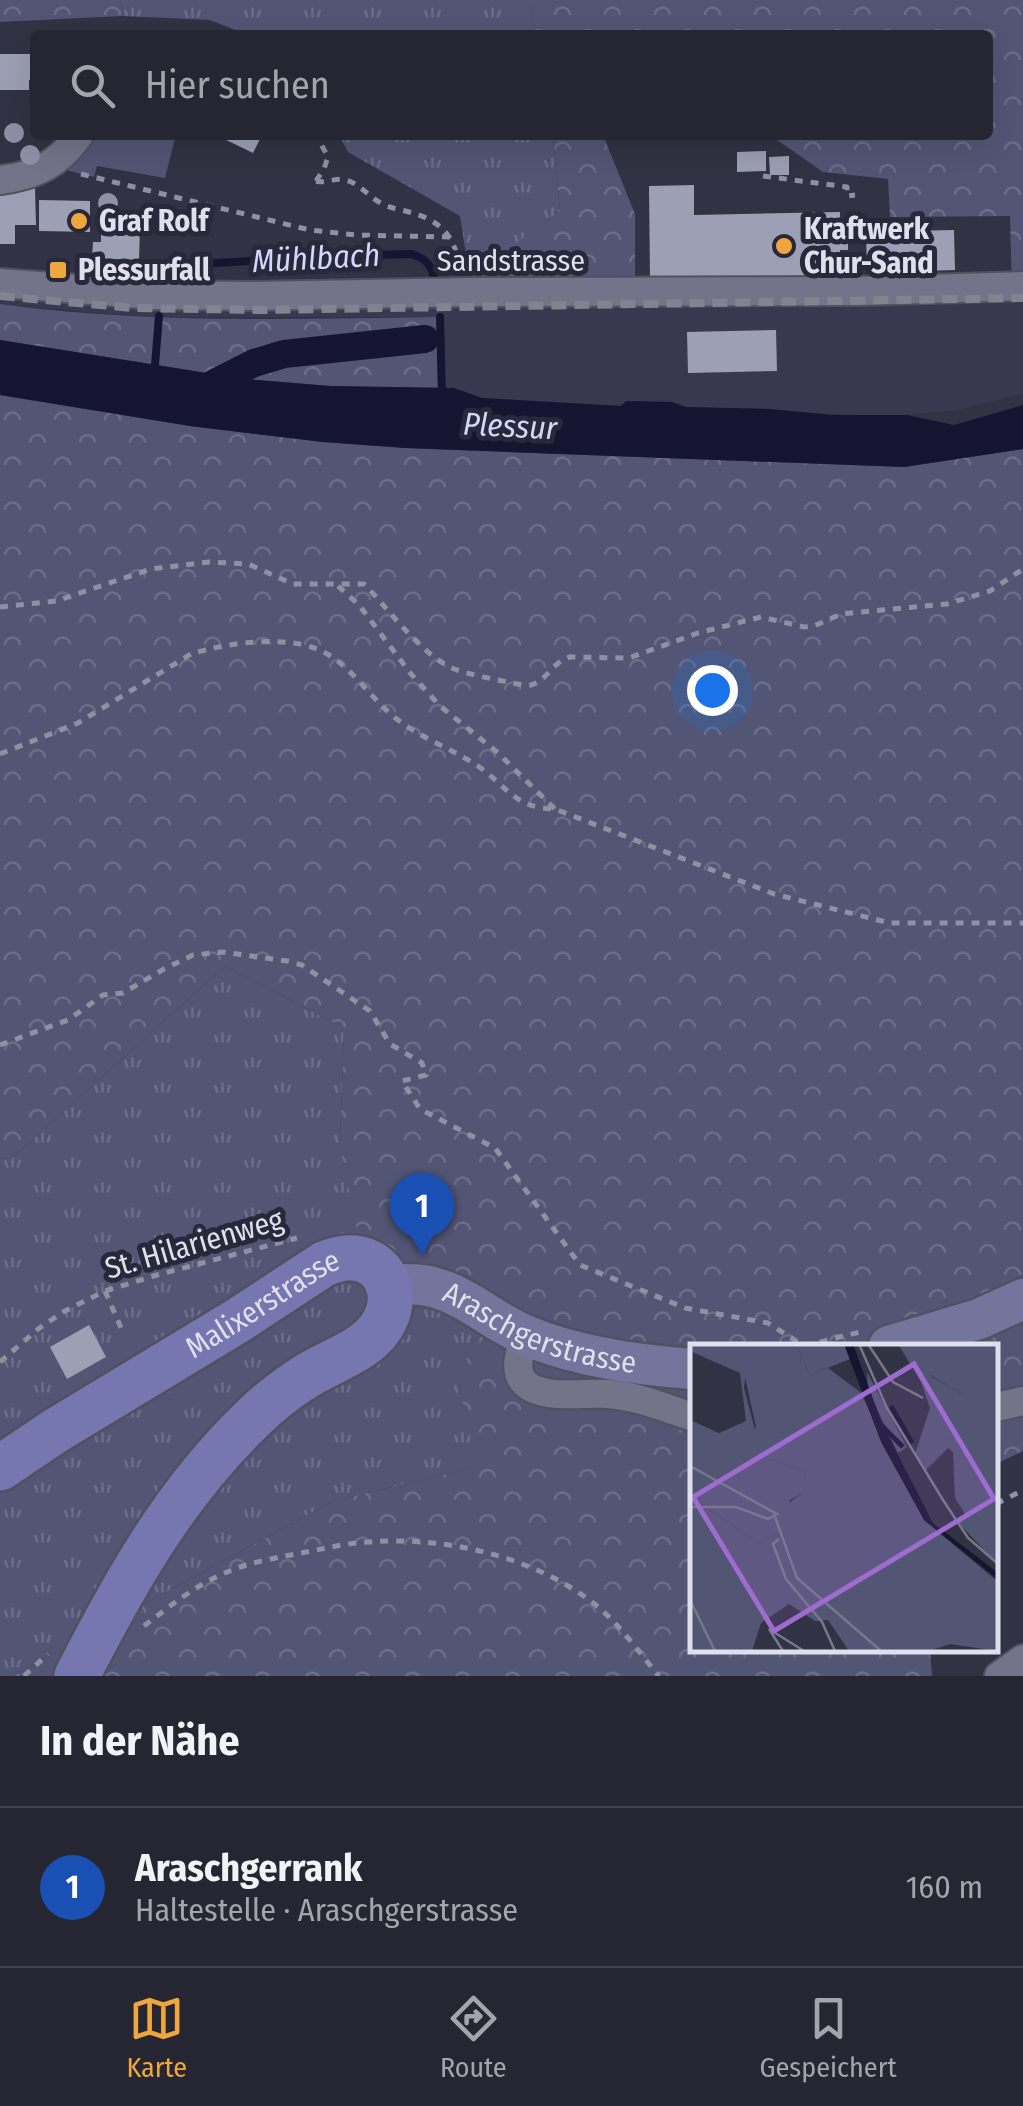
<!DOCTYPE html>
<html lang="de">
<head>
<meta charset="utf-8">
<style>
	body { margin:0; font-family:"Fira Sans Condensed",sans-serif; background:#31323e; color:#f1f3f6 }
	.you { position:absolute; left:712px; top:690px; width:35px; height:35px; margin:-25px; border:8px solid #fff; border-radius:50%; background:#1a73e8; box-shadow:0 0 0 15px #1a73e833 }
	.badge { display:grid; place-items:center; width:65px; height:65px; border-radius:50%; background:#efa73d; color:#fff; font-size:32px; font-weight:700 }
	.pin { position:absolute; translate:-50% -82px; filter:drop-shadow(0 2px 5px #0008) }
	.pin::after { content:''; position:absolute; top:52px; width:35px; height:30px; background:inherit; clip-path:polygon(0 0,100% 0,50% 100%) }
	.list { margin:0; padding:0; list-style:none }
	h2 { display:flex; justify-content:space-between; align-items:center; height:130px; margin:0; padding:0 40px; font-size:42px }
	h2 small { font-size:32px; font-weight:400; color:#a3a5ac }
	.list li { display:grid; grid-template-columns:65px 1fr auto; gap:30px; align-items:center; box-sizing:border-box; height:160px; padding:0 40px; border-top:2px solid #42434d }
	.list b { display:block; font-size:38px; white-space:nowrap }
	.list p { margin:0; font-size:32px; white-space:nowrap; color:#a3a5ac }
	.list em { font-size:32px; font-style:normal; color:#a3a5ac }
	.icon { flex:none; width:55px; height:55px; fill:none; stroke:currentColor; stroke-width:2; stroke-linecap:round; stroke-linejoin:round }
	.map { position:relative; flex:none; width:1023px; height:1676px; overflow:hidden }
	.search { position:absolute; background:#252632; box-shadow:0 10px 40px #0002; left:30px; right:30px; top:30px; height:110px; display:flex; align-items:center; gap:25px; box-sizing:border-box; padding:0 35px; border-radius:10px; color:#a3a5ac; font-size:38px }
	.sheet { height:290px; background:#252632 }
	nav { display:flex; justify-content:space-around; align-items:center; box-sizing:border-box; height:140px; border-top:2px solid #42434d; background:#252632; font-size:28px; color:#a3a5ac }
	nav a { display:grid; justify-items:center; gap:5px }
	nav .on { color:#efa73d }
	.map>svg:first-child { display:block }
	.built { fill:#383951 }
	.grass { fill:url(#grass-tufts) }
	.forest { fill:url(#forest-crowns) }
	.green { fill:#535575 }
	.water { fill:#161531 }
	.lines { fill:none; stroke-linecap:round; stroke-linejoin:round }
	.stream { stroke:#161531; stroke-width:8 }
	.canal { stroke:#161531; stroke-width:28 }
	.building { fill:#9d9fb4 }
	.street-casing { stroke:#505160; stroke-width:32 }
	.secondary-casing { stroke:#505160; stroke-width:45 }
	.primary-casing { stroke:#505160; stroke-width:50 }
	.path { stroke:#9091a0; stroke-width:5; stroke-dasharray:8 8; stroke-linecap:butt }
	.street { stroke:#737489; stroke-width:28 }
	.secondary { stroke:#74759d; stroke-width:40 }
	.primary { stroke:#7676b1; stroke-width:45 }
	.rail { stroke:#828391; stroke-width:8; stroke-dasharray:15 8; stroke-linecap:butt }
	.tree { fill:#9091a7 }
	.poi-dot { fill:#efa73d; stroke:#272839; stroke-width:4 }
	.labels { text-anchor:middle; stroke-width:10; stroke-linejoin:round; paint-order:stroke }
	.poi-label { font-size:30px; font-weight:bold; fill:#dfe0ec; stroke:#272839; text-anchor:start }
	.street-label { font-size:30px; fill:#dfe0ec; stroke:#272839 }
	.water-label { font-size:32px; font-style:italic; fill:#d4d7fb; stroke:#272839 }
	.inset-river { fill:none; stroke:#161531; stroke-width:5 }
	.inset-road { fill:none; stroke:#777887; stroke-width:2.5 }
	.view { fill:#9e6bcf; fill-opacity:0.15; stroke:#9e6bcf; stroke-width:5 }
	.inset-edge { fill:none; stroke:#dfe0ec; stroke-width:5 }
</style>
</head>
<body>
<div class="map">
<svg width="1023" height="1676" viewBox="0 0 1023 1676">
	<defs>
		<pattern id="grass-tufts" width="24" height="20" patternUnits="userSpaceOnUse" patternTransform="scale(2.5)"><rect width="24" height="20" fill="#535575"/><path d="M3 7l-1-3M5 7V3M7 7l1-3M15 17l-1-3M17 17v-4M19 17l1-3" fill="none" stroke="#6b6d89"/></pattern>
		<pattern id="forest-crowns" width="20" height="18" patternUnits="userSpaceOnUse" patternTransform="scale(2.5)"><rect width="20" height="18" fill="#535575"/><path d="M2 6a3 3 0 1 1 6 0M12 15a3 3 0 1 1 6 0" fill="none" stroke="#6b6d89"/></pattern>
	</defs>
	<rect width="100%" height="100%" fill="#313243"/>
	<!-- built -->
	<path class="built" d="M0,283L1023,286V394L953,411L885,416L686,407L672,402L627,401L622,406L482,398L454,388H442L439,317H169L108,314L0,304Z"/>
	<!-- grass -->
	<path class="grass" d="M120,0H530L536,35H248L210,20L123,16Z
		M339,135H553L560,211L509,249L507,293L472,292L460,216L348,152Z
		M225,966L344,1028L340,1146L493,1319L459,1387L478,1467L333,1501L13,1676H0V1158L11,1159Z"/>
	<!-- forest -->
	<path class="forest" d="M0,0H120L123,16L0,22Z
		M530,0H1023V286H1012L1010,216L890,217L888,179L823,172L770,135H988V35H536Z
		M553,135H603L635,214V293H507L508,249L560,211Z
		M0,304C145,324 294,319 440,317L442,388L330,386L244,379L0,340Z
		M0,395L190,426L323,442L406,448L904,467L1023,449V1451L996,1464V1346H693V1648L930,1649L932,1676H13L333,1501L477,1467L459,1387L470,1345L492,1319L363,1260L340,1146L344,1028L225,966L11,1159L0,1158Z"/>
	<!-- green -->
	<path class="green" d="M79,135H167L175,138L165,178L97,166L94,177L49,166Z"/>
	<!-- water -->
	<path class="water" d="M0,340L244,379L330,386L454,388L482,398L621,406L626,401L672,402L686,407L770,409L832,415H907L954,425L1023,405V449L904,467L406,448L323,442L190,426L0,395Z"/>
	<g class="lines">
		<!-- stream -->
		<path class="stream" d="M155,267L328,256L411,254C427,258 432,267 435,281
			M161,285V275L182,273V265
			M440,317L442,398
			M151,370L155,365L159,316"/>
		<!-- canal -->
		<path class="canal" d="M195,393L254,363L284,354L425,339"/>
	</g>
	<!-- building -->
	<path class="building" d="M0,54H35V80H29V90H0Z
		M216,135H262L253,153Z
		M766,151V171L737,172V152Z
		M789,156V175H770L769,157Z
		M694,185V215L840,212V235H848V250H840L841,275L650,278L649,186Z
		M35,188L36,225H15V244H0V189Z
		M39,200L90,201V232L39,231Z
		M101,227L140,229L139,260L92,258L93,242H101Z
		M954,230L955,270L867,273L866,232Z
		M776,330L777,371L688,373L687,332Z
		M89,1325L106,1357L67,1379L50,1347Z"/>
	<g class="lines">
		<!-- street casing -->
		<g class="street-casing">
			<path id="street" d="M0,180C35,176 59,164 79,135
				M0,283L154,295L252,296L472,292L859,291L1023,286
				M525,1335C521,1349 513,1368 523,1381C539,1401 585,1392 608,1394C637,1396 665,1408 693,1417
				M996,1407L1023,1401
				M999,1676L1023,1659"/>
		</g>
		<!-- secondary casing -->
		<g class="secondary-casing">
			<g id="secondary">
				<path id="s1" d="M389,1284C404,1284 421,1283 436,1288C468,1297 494,1322 525,1335C577,1357 637,1365 693,1369"/>
				<path d="M889,1346L979,1319L1023,1299"/>
			</g>
		</g>
		<!-- primary casing -->
		<g class="primary-casing">
			<g id="primary">
				<path id="s2" d="M0,1468L55,1431L237,1321L324,1264C334,1260 343,1257 354,1258C386,1261 398,1294 385,1320C371,1350 331,1360 305,1377C286,1389 268,1403 252,1419C175,1493 125,1582 77,1676"/>
			</g>
		</g>
		<!-- path -->
		<path class="path" d="M81,174L310,230L356,235L450,237
			M763,176L847,187V196L855,195
			M316,181C327,184 335,177 346,180C360,184 367,195 379,202C388,208 399,209 409,212C439,220 454,234 459,265
			M316,181L324,169L328,157L316,135
			M338,586L359,605L411,674L440,706L497,752L555,809
			M0,607L56,601L151,569L209,562L248,564L293,584H364C389,609 423,658 457,670C479,677 504,681 527,686C547,683 551,662 570,657L629,658L698,633L761,617L804,627L814,626L841,614L947,604L990,591L1023,569
			M0,754L78,723L191,654C230,642 297,632 332,657C357,674 374,702 398,720C423,739 452,749 478,766C508,787 514,808 555,809L774,894L890,923H1023
			M0,1045L68,1020L103,995L123,993L164,969L193,955L223,952L287,961L302,965L370,1011L390,1044L422,1063L426,1075L402,1081L420,1109L495,1148L580,1265L685,1308L768,1323L804,1346L860,1332
			M105,1291L122,1330
			M0,1362L38,1329L63,1312L105,1291L157,1275L297,1238
			M996,1504L1023,1490
			M144,1626C170,1606 196,1585 227,1572C250,1562 276,1558 301,1553C323,1549 345,1543 368,1542C445,1536 531,1556 592,1602C618,1622 638,1651 659,1676
			M24,1676L48,1654"/>
		<!-- street -->
		<use href="#street" class="street"/>
		<!-- secondary -->
		<use href="#secondary" class="secondary"/>
		<!-- primary -->
		<use href="#primary" class="primary"/>
		<!-- rail -->
		<path class="rail" d="M0,296L133,308L262,310L1023,298"/>
	</g>
	<!-- trees -->
	<g class="tree">
		<circle cx="14" cy="133" r="10"/>
		<circle cx="30" cy="155" r="10"/>
		<circle cx="108" cy="203" r="10"/>
	</g>
	<!-- markers -->
	<g class="poi-dot">
		<circle cx="79" cy="221" r="10"/>
		<circle cx="784" cy="246" r="10"/>
		<rect x="48" y="260" width="20" height="20" rx="5"/>
	</g>
	<g class="labels">
		<!-- poi labels -->
		<g class="poi-label">
			<text x="99" y="231">Graf Rolf</text>
			<text x="804" y="239">Kraftwerk<tspan x="804" dy="34">Chur-Sand</tspan></text>
			<text x="78" y="280">Plessurfall</text>
		</g>
		<!-- street labels -->
		<g class="street-label">
			<text x="511" y="271">Sandstrasse</text>
			<text transform="translate(194 1244) rotate(-16)" y="10">St. Hilarienweg</text>
			<text dy="10" stroke="none"><textPath href="#s2" startOffset="310">Malixerstrasse</textPath></text>
			<text dy="10" stroke="none"><textPath href="#s1" startOffset="160">Araschgerstrasse</textPath></text>
		</g>
		<!-- water labels -->
		<g class="water-label">
			<text transform="translate(316 258) rotate(-3)" y="11">Mühlbach</text>
			<text transform="translate(510 426) rotate(3)" y="11">Plessur</text>
		</g>
	</g>
	<!-- overview -->
	<g transform="translate(690 1344)">
		<rect width="308" height="308" fill="#313243"/>
		<path d="M0,0H59L54,44L72,113L114,126L116,147L100,156L89,189L68,199L0,152V76L29,89L56,77L50,29L0,7ZM239,31L272,50L279,68L277,80L254,100L240,111L225,110L240,64L231,38Z" fill="#535575"/>
		<path d="M59,0H106L120,31L138,24L170,48L234,176L307,237V307L260,300L239,307H159L138,276L125,277L99,260L71,279L62,307H0V152L68,199L89,189L87,168L115,147L114,126L72,113L61,90L66,83L53,24ZM208,0H307V220L266,176L275,170L265,154L263,108L258,104L235,127L225,110H240L276,80L272,50L240,31L231,38ZM177,28L217,103L208,109L178,46Z" fill="#535575"/>
		<path d="M106,0H154L160,15L120,31Z" fill="#535575"/>
		<path d="M154,0H163L193,82L243,179L307,228V235L234,176L191,98Z" fill="#161531"/>
		<path class="inset-river" d="M201,62L222,99M187,77L213,103"/>
		<path class="inset-road" d="M169,0L197,64L253,156L278,194L308,220M178,0L203,38L233,54M0,122L87,170L78,175L46,163H0M85,173L107,234L191,307M89,195L83,200L96,235L132,278L145,307M0,256L25,307M93,307L79,285L114,307"/>
		<path class="view" d="M224,20L304,155L84,287L3,153Z"/>
		<rect width="308" height="308" class="inset-edge"/>
	</g>
</svg>
<div class="you"></div>
<div class="pin badge" style="left:422px;top:1255px;background:#1a4fb4">1</div>
<div class="search"><svg class="icon" aria-label="search" viewBox="0 0 24 24"><circle cx="10" cy="10" r="6"/><path d="M15 15l6 6"/></svg>Hier suchen</div>
</div>
<section class="sheet">
<h2>In der Nähe<small></small></h2>
<ul class="list">
<li><span class="badge" style="background:#1a4fb4">1</span><div><b>Araschgerrank</b><p>Haltestelle · Araschgerstrasse</p></div><em>160 m</em></li>
</ul>
</section>
<nav>
<a class="on"><svg class="icon" aria-label="map" viewBox="0 0 24 24"><path d="M3 6l6-2 6 2 6-2v14l-6 2-6-2-6 2zM9 4v14M15 6v14"/></svg>Karte</a>
<a><svg class="icon" aria-label="directions" viewBox="0 0 24 24"><path d="M12 3l9 9-9 9-9-9zM9 14v-3h6M13 9l2 2-2 2"/></svg>Route</a>
<a><svg class="icon" aria-label="saved" viewBox="0 0 24 24"><path d="M7 4h10v16l-5-4-5 4z"/></svg>Gespeichert</a>
</nav>
</body>
</html>
